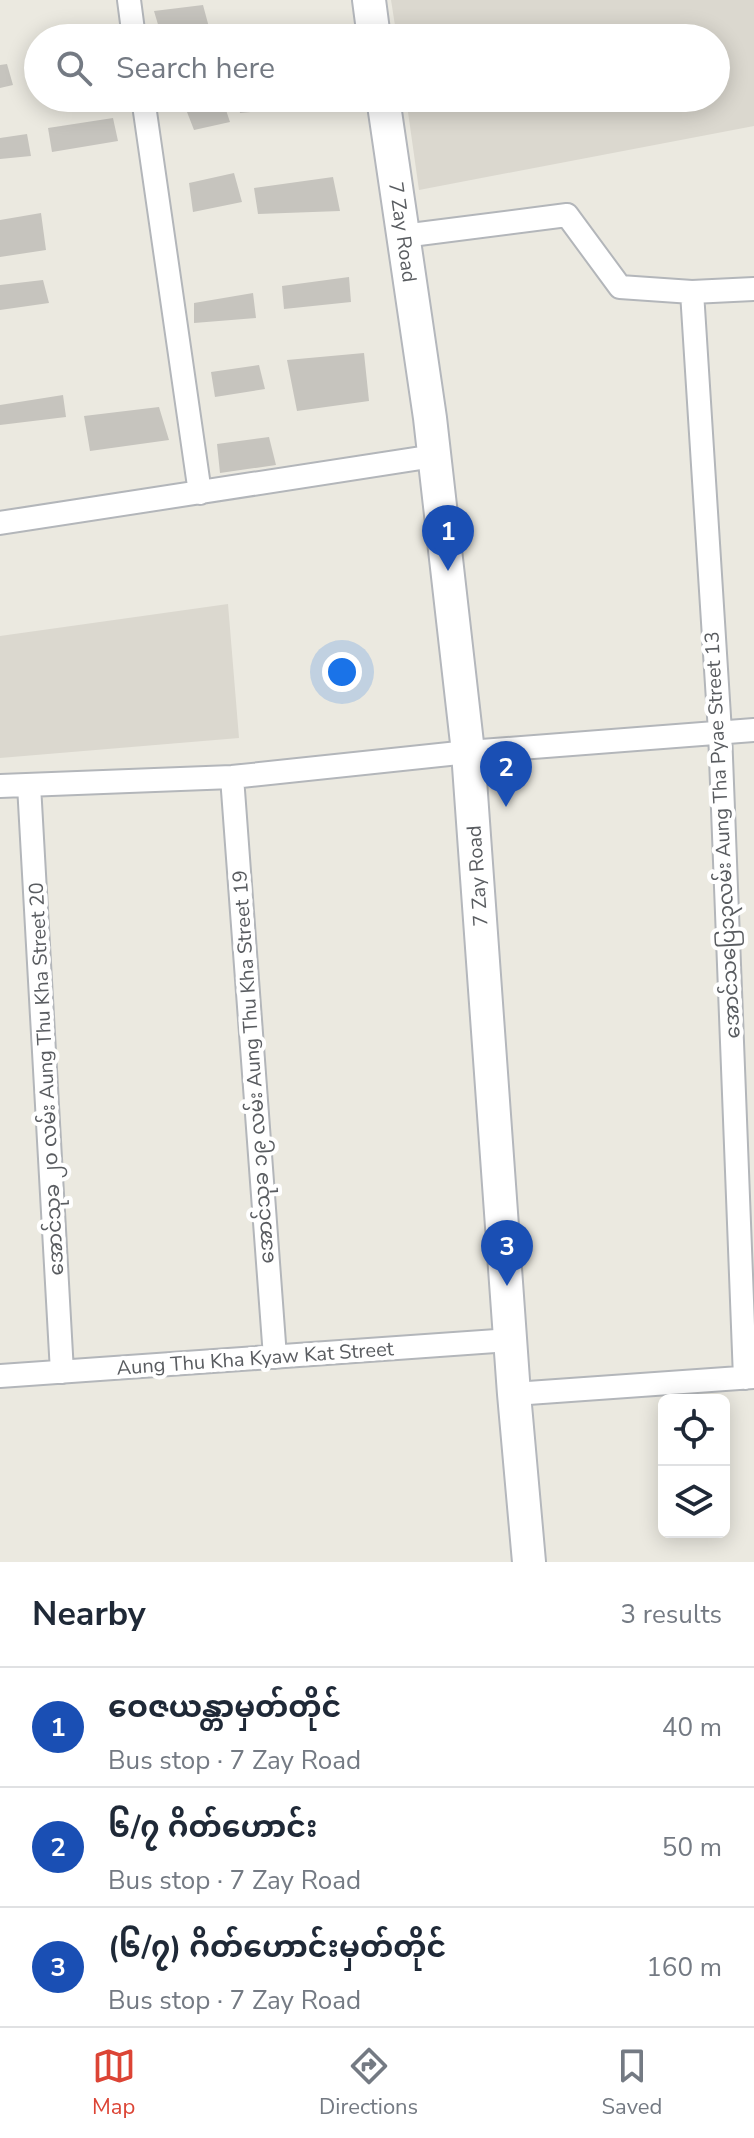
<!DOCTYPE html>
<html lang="en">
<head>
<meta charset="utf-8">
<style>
	body { margin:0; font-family:"Nunito Sans","Noto Sans Myanmar",sans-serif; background:#f6f6f7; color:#1f2937 }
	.controls { position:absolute; right:24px; bottom:24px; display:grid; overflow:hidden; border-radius:12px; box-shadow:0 4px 20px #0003 }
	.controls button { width:72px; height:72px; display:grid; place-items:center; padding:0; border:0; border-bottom:2px solid #e0e1e3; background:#fff; color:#1f2937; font:40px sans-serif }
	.you { position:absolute; left:342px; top:672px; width:28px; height:28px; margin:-20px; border:6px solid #fff; border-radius:50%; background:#1a73e8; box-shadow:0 0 0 12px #1a73e833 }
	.badge { display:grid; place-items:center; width:52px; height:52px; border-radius:50%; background:#dc4435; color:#fff; font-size:26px; font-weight:700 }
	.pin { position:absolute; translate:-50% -66px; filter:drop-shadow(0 2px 4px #0008) }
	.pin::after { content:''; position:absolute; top:42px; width:28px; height:24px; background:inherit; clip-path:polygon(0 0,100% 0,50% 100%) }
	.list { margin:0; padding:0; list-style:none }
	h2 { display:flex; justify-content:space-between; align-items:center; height:104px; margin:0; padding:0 32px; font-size:34px }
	h2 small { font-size:26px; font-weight:400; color:#747a83 }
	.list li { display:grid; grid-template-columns:52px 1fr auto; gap:24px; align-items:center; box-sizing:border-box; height:120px; padding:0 32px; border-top:2px solid #e0e1e3 }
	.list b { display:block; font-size:30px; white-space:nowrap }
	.list p { margin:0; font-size:26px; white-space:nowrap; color:#747a83 }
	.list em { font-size:26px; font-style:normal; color:#747a83 }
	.icon { flex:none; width:44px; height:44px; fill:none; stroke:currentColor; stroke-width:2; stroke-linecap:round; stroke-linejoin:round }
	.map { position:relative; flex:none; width:754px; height:1562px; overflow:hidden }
	.search { position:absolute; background:#fff; box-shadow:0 4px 20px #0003; left:24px; right:24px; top:24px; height:88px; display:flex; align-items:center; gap:20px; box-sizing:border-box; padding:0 28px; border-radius:44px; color:#747a83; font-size:30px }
	.sheet { height:464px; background:#fff }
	nav { display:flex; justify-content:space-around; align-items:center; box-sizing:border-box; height:112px; border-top:2px solid #e0e1e3; background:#fff; font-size:22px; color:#747a83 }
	nav a { display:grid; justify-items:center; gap:4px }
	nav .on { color:#dc4435 }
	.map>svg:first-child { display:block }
	.education { fill:#dbd8cf }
	.building { fill:#c6c4be }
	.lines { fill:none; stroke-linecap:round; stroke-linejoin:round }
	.street-casing { stroke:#b3b6ba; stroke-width:26 }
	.secondary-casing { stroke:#b4b7bc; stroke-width:36 }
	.street { stroke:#fff; stroke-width:22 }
	.secondary { stroke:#fff; stroke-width:32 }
	.labels { text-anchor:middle; stroke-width:8; stroke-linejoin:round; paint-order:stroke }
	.street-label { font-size:20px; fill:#595c60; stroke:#fff }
</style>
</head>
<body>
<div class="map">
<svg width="754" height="1562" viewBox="0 0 754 1562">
	<rect width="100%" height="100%" fill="#ebe9e0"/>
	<!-- education -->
	<path class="education" d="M391,0H754V126L419,190L406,98H716V38H397Z
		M228,604L239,738L0,758V636Z"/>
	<!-- building -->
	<path class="building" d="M203,5L210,31L162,38L154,11Z
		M7,64L13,85L0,88V65Z
		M238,98H327L328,105L240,113Z
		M223,101L230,122L194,130L187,112Z
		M113,118L118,141L52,152L48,128Z
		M27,134L31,156L0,159V138Z
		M234,173L242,202L193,212L189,183Z
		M333,177L340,211L258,214L254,188Z
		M41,213L46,250L0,257V220Z
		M349,277L351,302L284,309L282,286Z
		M43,280L49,303L0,310V285Z
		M253,293L256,318L194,323V303Z
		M364,353L369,401L297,411L287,360Z
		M259,365L265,389L215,397L211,372Z
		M63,395L66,417L0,425V405Z
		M159,407L169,440L90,451L84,416Z
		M269,437L276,465L220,473L217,444Z"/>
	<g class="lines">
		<!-- street casing -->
		<g class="street-casing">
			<path id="street" d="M129,0L134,38
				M143,98L200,493
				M403,236L567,215L620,287L692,292L754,289
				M692,292L720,732L745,1378
				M0,523L434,456
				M232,777L275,1357
				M29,785L62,1372
				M0,786L232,777L468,752L754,730
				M0,1376L511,1340
				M514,1394L754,1377"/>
		</g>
		<!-- secondary casing -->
		<g class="secondary-casing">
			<path id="secondary" d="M369,0L374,38
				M383,98L430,418L468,752L514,1394L529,1562"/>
		</g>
		<!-- street -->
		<use href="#street" class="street"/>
		<!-- secondary -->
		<use href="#secondary" class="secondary"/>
	</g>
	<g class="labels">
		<!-- street labels -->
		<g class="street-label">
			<text transform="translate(403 232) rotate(82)" y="7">7 Zay Road</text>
			<text transform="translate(722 835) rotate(-93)" y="7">အောင်သပြေ၁၃လမ်း Aung Tha Pyae Street 13</text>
			<text transform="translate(477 876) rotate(-94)" y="7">7 Zay Road</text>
			<text transform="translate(253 1067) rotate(-94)" y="7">အောင်သုခ ၁၉ လမ်း Aung Thu Kha Street 19</text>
			<text transform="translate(46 1079) rotate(-93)" y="7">အောင်သုခ ၂၀ လမ်း Aung Thu Kha Street 20</text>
			<text transform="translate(255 1358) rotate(-4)" y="7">Aung Thu Kha Kyaw Kat Street</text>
		</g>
	</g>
</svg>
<div class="controls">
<button><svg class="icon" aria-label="locate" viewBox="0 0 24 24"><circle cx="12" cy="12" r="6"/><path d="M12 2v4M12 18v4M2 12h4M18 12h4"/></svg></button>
<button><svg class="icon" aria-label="layers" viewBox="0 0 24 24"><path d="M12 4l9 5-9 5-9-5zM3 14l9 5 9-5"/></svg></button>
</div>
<div class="you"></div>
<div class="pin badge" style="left:448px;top:571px;background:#1a4fb4">1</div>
<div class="pin badge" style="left:506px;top:807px;background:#1a4fb4">2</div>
<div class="pin badge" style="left:507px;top:1286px;background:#1a4fb4">3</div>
<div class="search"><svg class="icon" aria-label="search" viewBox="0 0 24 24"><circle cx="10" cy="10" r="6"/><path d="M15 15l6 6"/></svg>Search here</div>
</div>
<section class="sheet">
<h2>Nearby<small>3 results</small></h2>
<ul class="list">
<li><span class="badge" style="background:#1a4fb4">1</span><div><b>ဝေဇယန္တာမှတ်တိုင်</b><p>Bus stop · 7 Zay Road</p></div><em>40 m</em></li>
<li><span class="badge" style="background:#1a4fb4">2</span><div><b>၆/၇ ဂိတ်ဟောင်း</b><p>Bus stop · 7 Zay Road</p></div><em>50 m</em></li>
<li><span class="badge" style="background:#1a4fb4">3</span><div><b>(၆/၇) ဂိတ်ဟောင်းမှတ်တိုင်</b><p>Bus stop · 7 Zay Road</p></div><em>160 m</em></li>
</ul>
</section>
<nav>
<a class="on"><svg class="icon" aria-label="map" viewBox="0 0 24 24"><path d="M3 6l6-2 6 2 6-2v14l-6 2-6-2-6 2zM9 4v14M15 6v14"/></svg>Map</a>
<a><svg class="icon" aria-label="directions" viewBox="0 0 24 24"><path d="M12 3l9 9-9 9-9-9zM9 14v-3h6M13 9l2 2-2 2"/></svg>Directions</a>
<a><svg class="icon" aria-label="saved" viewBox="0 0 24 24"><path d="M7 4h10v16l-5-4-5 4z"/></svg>Saved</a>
</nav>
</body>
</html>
